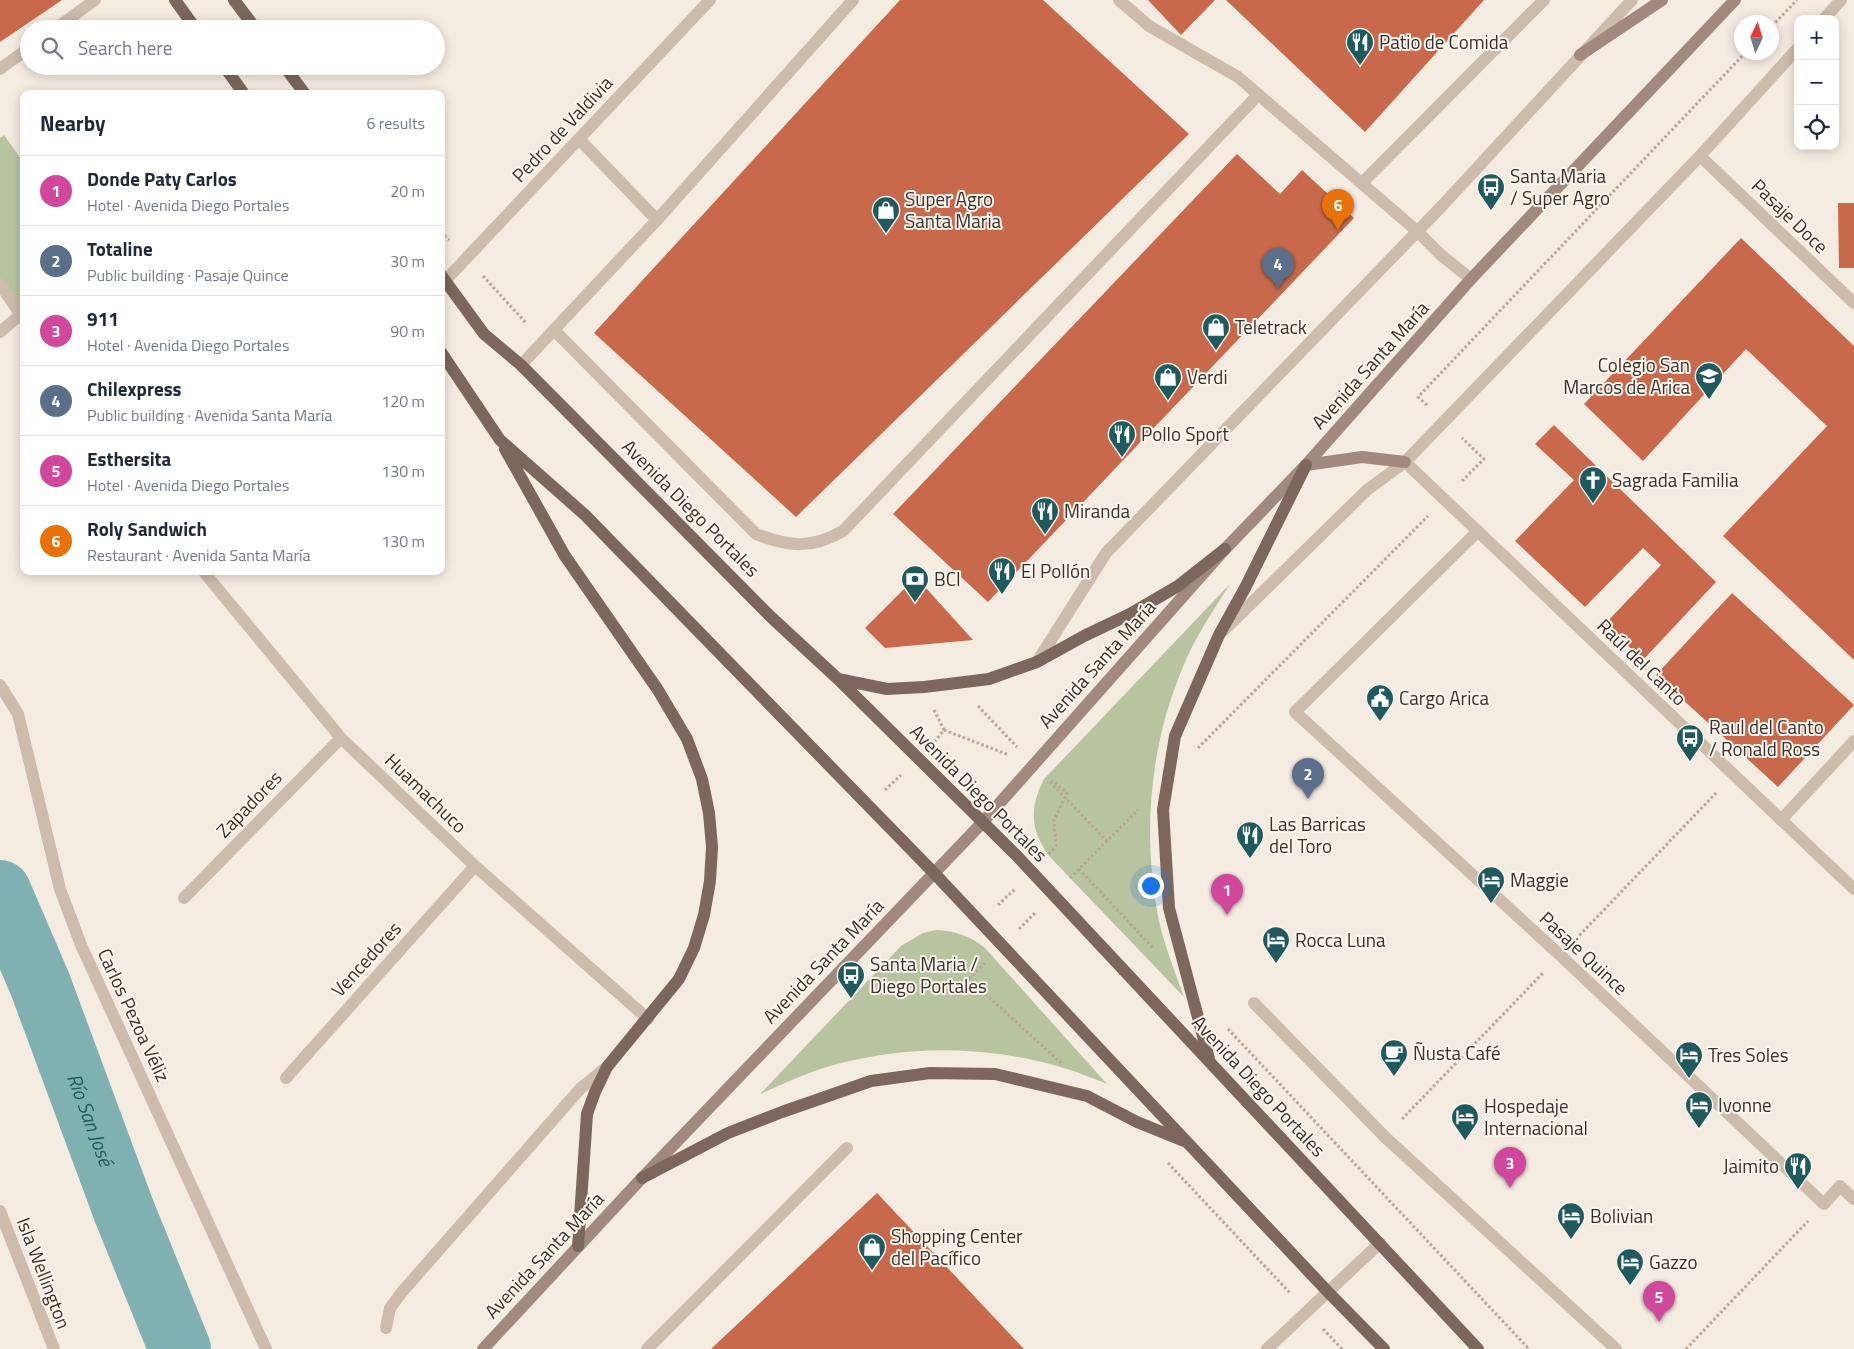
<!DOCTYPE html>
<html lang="en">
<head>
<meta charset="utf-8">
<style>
	body { margin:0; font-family:"Titillium Web",sans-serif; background:#f6f6f7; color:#1f2937 }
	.controls { position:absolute; right:15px; top:15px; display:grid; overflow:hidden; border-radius:10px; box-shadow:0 2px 12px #0003 }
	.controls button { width:45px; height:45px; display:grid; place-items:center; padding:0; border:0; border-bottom:1px solid #e0e1e3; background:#fff; color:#1f2937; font:25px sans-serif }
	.compass { position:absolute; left:1734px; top:15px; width:45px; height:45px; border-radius:50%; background:#fff; box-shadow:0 2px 12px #0003; rotate:4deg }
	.you { position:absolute; left:1150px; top:885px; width:18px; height:18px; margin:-12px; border:4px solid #fff; border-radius:50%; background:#1a73e8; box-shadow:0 0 0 8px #1a73e833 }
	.badge { display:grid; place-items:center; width:32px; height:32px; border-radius:50%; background:#1f5a5e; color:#fff; font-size:16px; font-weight:700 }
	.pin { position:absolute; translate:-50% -41px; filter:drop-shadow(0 1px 2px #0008) }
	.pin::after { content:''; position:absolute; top:26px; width:18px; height:15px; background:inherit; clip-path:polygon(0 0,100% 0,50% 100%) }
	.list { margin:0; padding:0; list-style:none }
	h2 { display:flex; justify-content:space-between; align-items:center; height:65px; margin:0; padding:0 20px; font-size:21px }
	h2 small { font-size:16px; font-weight:400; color:#747a83 }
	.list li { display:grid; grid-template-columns:32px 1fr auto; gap:15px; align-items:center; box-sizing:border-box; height:70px; padding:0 20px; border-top:1px solid #e0e1e3 }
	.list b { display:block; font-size:19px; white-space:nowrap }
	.list p { margin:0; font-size:16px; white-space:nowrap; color:#747a83 }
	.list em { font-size:16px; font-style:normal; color:#747a83 }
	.icon { flex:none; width:28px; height:28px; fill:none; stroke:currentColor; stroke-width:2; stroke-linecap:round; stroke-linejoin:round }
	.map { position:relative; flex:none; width:1854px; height:1349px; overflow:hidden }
	.search { position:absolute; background:#fff; box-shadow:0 2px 12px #0003; left:20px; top:20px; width:425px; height:55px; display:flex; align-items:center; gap:12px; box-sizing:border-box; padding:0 18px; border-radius:28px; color:#747a83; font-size:19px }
	.panel { position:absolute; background:#fff; box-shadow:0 2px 12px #0003; left:20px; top:90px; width:425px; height:485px; border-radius:10px }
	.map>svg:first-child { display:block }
	.green { fill:#b8c4a0 }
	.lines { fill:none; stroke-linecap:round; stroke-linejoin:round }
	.river { stroke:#7fb0b2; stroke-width:62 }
	.building { fill:#c8694b }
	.path { stroke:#b9a596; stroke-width:3; stroke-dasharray:2.5 2.5; stroke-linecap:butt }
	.service { stroke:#cdbbac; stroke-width:12 }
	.minor { stroke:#cdbbac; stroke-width:12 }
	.secondary { stroke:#a18a7d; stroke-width:12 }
	.primary { stroke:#7d675c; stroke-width:12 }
	.labels { text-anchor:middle; stroke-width:4; stroke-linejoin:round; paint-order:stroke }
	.poi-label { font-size:19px; fill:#3b302b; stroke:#fbf5ee; text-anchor:start }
	.street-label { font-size:19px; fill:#3b302b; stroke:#fbf5ee }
	.water-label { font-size:20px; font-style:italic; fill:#1f5a5e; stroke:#fbf5ee }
</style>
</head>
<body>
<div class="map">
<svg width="1854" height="1349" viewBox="0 0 1854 1349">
	<rect width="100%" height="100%" fill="#f4ebe1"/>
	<!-- green -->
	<path class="green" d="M4,135L24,163V314L0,280V138Z
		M1230,584C1213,611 1195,637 1183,667C1149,747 1142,836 1159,921C1165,947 1175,972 1184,997L1050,857C1030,830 1029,809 1044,779Z
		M936,930C956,931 970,936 985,948L1107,1084C1094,1079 1081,1073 1067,1069C991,1045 907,1044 830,1066C806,1073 783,1084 760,1094L901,946L923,933Z"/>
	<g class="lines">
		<!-- river -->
		<path class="river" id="s1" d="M0,891L40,984L124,1211L180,1349"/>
	</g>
	<!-- building -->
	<path class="building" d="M0,0H62L0,42Z
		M900,0H1043L1189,134L796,517L594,333Z
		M1148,0H1215L1181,35Z
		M1226,0H1484L1365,132Z
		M1237,154L1280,194L1302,170L1354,218L988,602L893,514Z
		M1838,203H1854V268H1839Z
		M1741,238L1854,346V660L1723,536L1827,426L1746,349L1643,461L1584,404Z
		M1554,425L1716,582L1643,660L1605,624L1661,565L1643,548L1585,607L1515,541L1574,480L1535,444Z
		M916,577L973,640L885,648L865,628Z
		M1732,593L1854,705L1778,787L1656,675Z
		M877,1193L1024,1349H711Z"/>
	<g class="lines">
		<!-- path -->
		<path class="path" d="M281,23L285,29
			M1772,26L1797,0
			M441,232L449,240
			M483,276L526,323
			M1427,405L1418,397L1746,52
			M1462,481L1484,459L1462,438
			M978,706L1017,747
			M934,710L944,730L935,741
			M944,730L1009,755
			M1198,748L1428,516
			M1050,782L1107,841L1138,810
			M885,790L901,775
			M1049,854L1056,846L1054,820L1067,793L1052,780
			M1079,869L1154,949
			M1070,878L1107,841
			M998,905L1015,889
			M1019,929L1036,912
			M1576,939L1717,792
			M985,963L969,979L1061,1063
			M1228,1029L1529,1349
			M1402,1119L1544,972
			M1168,1163L1290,1293
			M1323,1329L1342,1349
			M1686,1349L1808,1221"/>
		<!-- service -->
		<path class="service" d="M1119,0L1149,26L1238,77L1417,231L1441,255L1471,279
			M55,29L95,0
			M0,69L29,48
			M579,139L657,220L853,0
			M1362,183L1544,0
			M554,330L756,534C789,547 812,549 843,531L1258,95
			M521,365L657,220
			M647,1349L847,1148"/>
		<!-- minor -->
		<path class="minor" d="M1824,19L1841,0
			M1700,156L1854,303
			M0,284L24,320
			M441,285L710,0
			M0,332L20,315
			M1405,462L1854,889
			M1478,531L1295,712L1561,956L1824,1204L1840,1186L1854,1199
			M203,571L341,738L475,866L648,1019
			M1223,631L1367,490L1405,462L1700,156L1798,48
			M1037,662L1106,553L1441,207L1632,0
			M0,685L18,714L60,889L81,945L266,1349
			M1781,820L1854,741
			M184,898L341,738
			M1254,1003L1385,1137L1616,1349
			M286,1078L475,866
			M0,1211L54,1349
			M386,1328L390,1308L402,1292L580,1089L607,1067
			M1267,1349L1380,1243"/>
		<!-- secondary -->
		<path class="secondary" d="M1580,55L1662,0
			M1306,465L1362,457L1405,462
			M483,1349L642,1178L982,823L1225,549L1306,465L1471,279L1735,0"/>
		<!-- primary -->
		<path class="primary" d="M175,0L196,29
			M234,0L256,29
			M224,66L244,94
			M284,66L305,94
			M441,275L484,334L521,365L771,617L838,679L1018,857L1478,1349
			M441,352L500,440L585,515L934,873L1328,1292L1384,1349
			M505,449L565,556L658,690L687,739L702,779L709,813L712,847L710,881L704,915L694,948L679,979L607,1067L595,1092L587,1114L578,1246
			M838,679L887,689L924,687L989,679L1037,662L1084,636L1130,614L1178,586L1225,549
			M1209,1059L1169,908L1163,810L1175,736L1219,635L1245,588L1306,465
			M642,1178L728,1133L782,1112L871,1081L930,1073L995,1074L1087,1096L1137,1122L1184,1141"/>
	</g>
	<!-- icons -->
	<defs>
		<g id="restaurant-pin" transform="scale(1.4375)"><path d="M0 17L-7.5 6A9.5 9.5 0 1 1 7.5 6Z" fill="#1f5a5e" stroke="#fbf5ee"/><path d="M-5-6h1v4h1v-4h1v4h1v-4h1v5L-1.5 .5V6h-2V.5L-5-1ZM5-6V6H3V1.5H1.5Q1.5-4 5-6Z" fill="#fff"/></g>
		<g id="bus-pin" transform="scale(1.4375)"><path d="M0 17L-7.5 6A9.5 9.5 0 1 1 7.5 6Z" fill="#1f5a5e" stroke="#fbf5ee"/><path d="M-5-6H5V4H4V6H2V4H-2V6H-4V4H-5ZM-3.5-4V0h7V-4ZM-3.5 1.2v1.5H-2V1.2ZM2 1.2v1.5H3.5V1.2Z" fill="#fff"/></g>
		<g id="shop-pin" transform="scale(1.4375)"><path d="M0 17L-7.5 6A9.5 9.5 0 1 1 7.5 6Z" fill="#1f5a5e" stroke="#fbf5ee"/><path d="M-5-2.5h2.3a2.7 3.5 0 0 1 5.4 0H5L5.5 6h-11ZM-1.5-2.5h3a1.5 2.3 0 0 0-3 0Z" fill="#fff"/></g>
		<g id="school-pin" transform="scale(1.4375)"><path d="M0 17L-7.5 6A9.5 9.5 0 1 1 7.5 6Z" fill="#1f5a5e" stroke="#fbf5ee"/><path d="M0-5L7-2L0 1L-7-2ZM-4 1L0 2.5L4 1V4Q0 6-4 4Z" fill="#fff"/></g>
		<g id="church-pin" transform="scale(1.4375)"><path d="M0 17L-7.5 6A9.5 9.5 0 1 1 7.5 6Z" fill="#1f5a5e" stroke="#fbf5ee"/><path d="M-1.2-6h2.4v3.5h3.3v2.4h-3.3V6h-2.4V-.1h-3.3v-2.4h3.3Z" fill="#fff"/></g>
		<g id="bank-pin" transform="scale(1.4375)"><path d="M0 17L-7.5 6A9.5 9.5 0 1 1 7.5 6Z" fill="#1f5a5e" stroke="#fbf5ee"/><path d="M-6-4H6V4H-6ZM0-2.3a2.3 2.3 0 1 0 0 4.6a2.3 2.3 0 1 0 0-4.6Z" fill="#fff"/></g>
		<g id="civic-pin" transform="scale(1.4375)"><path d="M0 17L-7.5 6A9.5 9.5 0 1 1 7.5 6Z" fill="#1f5a5e" stroke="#fbf5ee"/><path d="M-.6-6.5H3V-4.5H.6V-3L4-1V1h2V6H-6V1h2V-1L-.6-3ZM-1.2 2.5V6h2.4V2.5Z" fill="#fff"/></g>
		<g id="hotel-pin" transform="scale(1.4375)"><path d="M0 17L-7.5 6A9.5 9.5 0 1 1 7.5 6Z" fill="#1f5a5e" stroke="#fbf5ee"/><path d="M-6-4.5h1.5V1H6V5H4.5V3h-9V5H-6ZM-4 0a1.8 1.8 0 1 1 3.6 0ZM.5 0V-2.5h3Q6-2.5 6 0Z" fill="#fff"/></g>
		<g id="cafe-pin" transform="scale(1.4375)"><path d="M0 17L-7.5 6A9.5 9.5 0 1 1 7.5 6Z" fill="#1f5a5e" stroke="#fbf5ee"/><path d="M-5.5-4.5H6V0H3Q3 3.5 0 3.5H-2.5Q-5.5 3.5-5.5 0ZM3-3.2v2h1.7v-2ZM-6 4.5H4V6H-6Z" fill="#fff"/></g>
	</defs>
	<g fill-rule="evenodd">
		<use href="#restaurant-pin" x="1360" y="42"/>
		<use href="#bus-pin" x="1491" y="187"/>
		<use href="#shop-pin" x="886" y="210"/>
		<use href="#shop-pin" x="1216" y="327"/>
		<use href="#school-pin" x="1709" y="376"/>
		<use href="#shop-pin" x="1168" y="377"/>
		<use href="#restaurant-pin" x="1122" y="434"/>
		<use href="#church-pin" x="1593" y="480"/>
		<use href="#restaurant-pin" x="1045" y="511"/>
		<use href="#restaurant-pin" x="1002" y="571"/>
		<use href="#bank-pin" x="915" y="579"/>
		<use href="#civic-pin" x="1380" y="698"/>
		<use href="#bus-pin" x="1690" y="738"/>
		<use href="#restaurant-pin" x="1250" y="835"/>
		<use href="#hotel-pin" x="1491" y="880"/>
		<use href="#hotel-pin" x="1276" y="940"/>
		<use href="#bus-pin" x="851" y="975"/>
		<use href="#cafe-pin" x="1394" y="1053"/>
		<use href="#hotel-pin" x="1689" y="1055"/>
		<use href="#hotel-pin" x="1699" y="1105"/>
		<use href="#hotel-pin" x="1465" y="1117"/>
		<use href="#restaurant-pin" x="1798" y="1166"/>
		<use href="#hotel-pin" x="1571" y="1216"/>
		<use href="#shop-pin" x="872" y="1247"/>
		<use href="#hotel-pin" x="1630" y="1262"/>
	</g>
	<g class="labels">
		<!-- poi labels -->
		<g class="poi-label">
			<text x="1379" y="49">Patio de Comida</text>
			<text x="1510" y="183">Santa Maria<tspan x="1510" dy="22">/ Super Agro</tspan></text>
			<text x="905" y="206">Super Agro<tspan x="905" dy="22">Santa Maria</tspan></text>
			<text x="1235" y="334">Teletrack</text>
			<text x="1690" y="372" text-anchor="end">Colegio San<tspan x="1690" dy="22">Marcos de Arica</tspan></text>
			<text x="1187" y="384">Verdi</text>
			<text x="1141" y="441">Pollo Sport</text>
			<text x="1612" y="487">Sagrada Familia</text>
			<text x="1064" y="518">Miranda</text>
			<text x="1021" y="578">El Pollón</text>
			<text x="934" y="586">BCI</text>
			<text x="1399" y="705">Cargo Arica</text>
			<text x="1709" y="734">Raul del Canto<tspan x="1709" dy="22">/ Ronald Ross</tspan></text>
			<text x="1269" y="831">Las Barricas<tspan x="1269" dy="22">del Toro</tspan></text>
			<text x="1510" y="887">Maggie</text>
			<text x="1295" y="947">Rocca Luna</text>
			<text x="870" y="971">Santa Maria /<tspan x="870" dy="22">Diego Portales</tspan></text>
			<text x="1413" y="1060">Ñusta Café</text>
			<text x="1708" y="1062">Tres Soles</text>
			<text x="1718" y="1112">Ivonne</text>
			<text x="1484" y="1113">Hospedaje<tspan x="1484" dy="22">Internacional</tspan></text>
			<text x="1779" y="1173" text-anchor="end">Jaimito</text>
			<text x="1590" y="1223">Bolivian</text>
			<text x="891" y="1243">Shopping Center<tspan x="891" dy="22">del Pacífico</tspan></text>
			<text x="1649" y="1269">Gazzo</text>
		</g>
		<!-- street labels -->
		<g class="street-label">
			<text transform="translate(562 129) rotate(-47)" y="7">Pedro de Valdivia</text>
			<text transform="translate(1790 216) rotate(44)" y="7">Pasaje Doce</text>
			<text transform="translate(1370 365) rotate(-48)" y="7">Avenida Santa María</text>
			<text transform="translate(691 508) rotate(45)" y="7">Avenida Diego Portales</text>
			<text transform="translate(1642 662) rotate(44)" y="7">Raúl del Canto</text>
			<text transform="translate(1097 664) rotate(-48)" y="7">Avenida Santa María</text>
			<text transform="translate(426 793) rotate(44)" y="7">Huamachuco</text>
			<text transform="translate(979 793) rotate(45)" y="7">Avenida Diego Portales</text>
			<text transform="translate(249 804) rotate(-46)" y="7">Zapadores</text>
			<text transform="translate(1584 953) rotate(43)" y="7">Pasaje Quince</text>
			<text transform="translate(366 959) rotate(-48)" y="7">Vencedores</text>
			<text transform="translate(823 961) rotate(-46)" y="7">Avenida Santa María</text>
			<text transform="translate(134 1015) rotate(65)" y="7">Carlos Pezoa Véliz</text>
			<text transform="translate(1259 1086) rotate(47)" y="7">Avenida Diego Portales</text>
			<text transform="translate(544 1255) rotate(-47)" y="7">Avenida Santa María</text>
			<text transform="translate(44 1273) rotate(69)" y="7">Isla Wellington</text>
		</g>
		<!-- water labels -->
		<g class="water-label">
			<text dy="7" stroke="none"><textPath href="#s1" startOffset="246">Río San José</textPath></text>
		</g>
	</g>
</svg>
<div class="controls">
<button>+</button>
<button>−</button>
<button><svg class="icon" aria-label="locate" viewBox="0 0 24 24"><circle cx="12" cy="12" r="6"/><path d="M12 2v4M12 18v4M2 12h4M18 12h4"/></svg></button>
</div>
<svg class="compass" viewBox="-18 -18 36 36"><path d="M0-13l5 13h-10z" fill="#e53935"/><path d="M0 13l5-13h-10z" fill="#747a83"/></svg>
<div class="you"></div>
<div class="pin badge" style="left:1227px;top:915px;background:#d1479c">1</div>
<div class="pin badge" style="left:1308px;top:799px;background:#5c6f8a">2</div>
<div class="pin badge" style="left:1510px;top:1188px;background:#d1479c">3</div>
<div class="pin badge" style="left:1278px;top:289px;background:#5c6f8a">4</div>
<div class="pin badge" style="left:1659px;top:1322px;background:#d1479c">5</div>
<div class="pin badge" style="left:1338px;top:230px;background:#e8710a">6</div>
<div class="search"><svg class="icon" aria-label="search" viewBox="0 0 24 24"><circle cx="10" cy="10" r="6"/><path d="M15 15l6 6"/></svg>Search here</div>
<section class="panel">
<h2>Nearby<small>6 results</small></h2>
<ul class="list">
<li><span class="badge" style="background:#d1479c">1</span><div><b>Donde Paty Carlos</b><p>Hotel · Avenida Diego Portales</p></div><em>20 m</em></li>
<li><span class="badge" style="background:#5c6f8a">2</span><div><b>Totaline</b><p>Public building · Pasaje Quince</p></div><em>30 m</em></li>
<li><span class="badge" style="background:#d1479c">3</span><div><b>911</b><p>Hotel · Avenida Diego Portales</p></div><em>90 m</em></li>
<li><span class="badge" style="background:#5c6f8a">4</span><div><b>Chilexpress</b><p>Public building · Avenida Santa María</p></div><em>120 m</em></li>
<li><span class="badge" style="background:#d1479c">5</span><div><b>Esthersita</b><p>Hotel · Avenida Diego Portales</p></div><em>130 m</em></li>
<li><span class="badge" style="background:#e8710a">6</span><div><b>Roly Sandwich</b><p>Restaurant · Avenida Santa María</p></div><em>130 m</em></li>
</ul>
</section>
</div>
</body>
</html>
